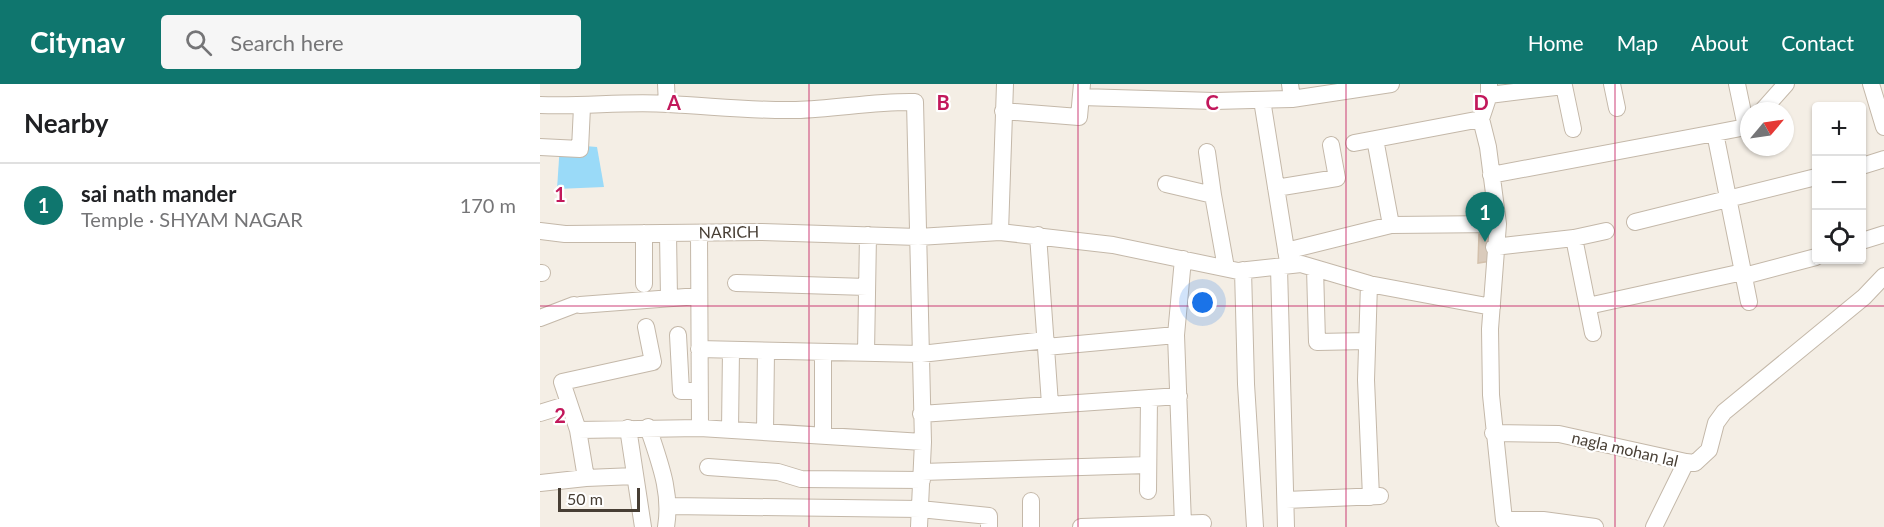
<!DOCTYPE html>
<html lang="en">
<head>
<meta charset="utf-8">
<style>
	body { margin:0; font-family:Lato,sans-serif; background:#f6f6f6; color:#202124 }
	.controls { position:absolute; right:18px; top:18px; display:grid; overflow:hidden; border-radius:6px; box-shadow:0 2px 4px #0004 }
	.controls button { width:54px; height:54px; display:grid; place-items:center; padding:0; border:0; border-bottom:2px solid #e0e0e0; background:#fff; color:#202124; font:30px sans-serif }
	.compass { position:absolute; left:1200px; top:18px; width:54px; height:54px; border-radius:50%; background:#fff; box-shadow:0 2px 4px #0004; rotate:61deg }
	.scale { position:absolute; left:18px; bottom:15px; width:82px; box-sizing:border-box; padding-left:6px; border:3px solid #473e34; border-top:0; font-size:16px; line-height:21px; white-space:nowrap; color:#473e34; -webkit-text-stroke:4px #fff; paint-order:stroke }
	.you { position:absolute; left:663px; top:219px; width:21px; height:21px; margin:-15px; border:4px solid #fff; border-radius:50%; background:#1a73e8; box-shadow:0 0 0 9px #1a73e833 }
	.badge { display:grid; place-items:center; width:39px; height:39px; border-radius:50%; background:#0f766e; color:#fff; font-size:20px; font-weight:700 }
	.pin { position:absolute; translate:-50% -50px; filter:drop-shadow(0 2px 3px #0008) }
	.pin::after { content:''; position:absolute; top:32px; width:21px; height:18px; background:inherit; clip-path:polygon(0 0,100% 0,50% 100%) }
	.list { margin:0; padding:0; list-style:none }
	h2 { display:flex; justify-content:space-between; align-items:center; height:78px; margin:0; padding:0 24px; font-size:26px }
	h2 small { font-size:20px; font-weight:400; color:#757577 }
	.list li { display:grid; grid-template-columns:39px 1fr auto; gap:18px; align-items:center; box-sizing:border-box; height:84px; padding:0 24px; border-top:2px solid #e0e0e0 }
	.list b { display:block; font-size:22px; white-space:nowrap }
	.list p { margin:0; font-size:20px; white-space:nowrap; color:#757577 }
	.list em { font-size:20px; font-style:normal; color:#757577 }
	.icon { flex:none; width:33px; height:33px; fill:none; stroke:currentColor; stroke-width:2; stroke-linecap:round; stroke-linejoin:round }
	.map { position:relative; flex:none; width:1344px; height:443px; overflow:hidden }
	header { display:flex; align-items:center; gap:36px; box-sizing:border-box; height:84px; padding:0 30px; background:#0f766e; color:#fff }
	header strong { font-size:28px }
	nav { display:flex; gap:33px; margin-inline-start:auto; font-size:21px }
	.search { width:420px; height:54px; background:#f6f6f6; display:flex; align-items:center; gap:15px; box-sizing:border-box; padding:0 21px; border-radius:6px; color:#757577; font-size:22px }
	main { display:flex }
	aside { flex:1; background:#fff }
	.map>svg:first-child { display:block }
	.water { fill:#9adaf8 }
	.building { fill:#dacbbc; stroke:#d3c0ab; stroke-width:1.5 }
	.lines { fill:none; stroke-linecap:round; stroke-linejoin:round }
	.minor-casing { stroke:#c4b8a9; stroke-width:18 }
	.minor { stroke:#fff; stroke-width:16 }
	.grid { fill:none; stroke:#c2185b; stroke-width:1.5; stroke-opacity:0.55 }
	.labels { text-anchor:middle; stroke-width:4.5; stroke-linejoin:round; paint-order:stroke }
	.street-label { font-size:16px; fill:#473e34; stroke:#fff }
	.grid-label { font-size:20px; text-anchor:middle; font-weight:bold; fill:#c2185b; stroke:#fff; stroke-width:4.5; stroke-linejoin:round; paint-order:stroke }
</style>
</head>
<body>
<header>
<strong>Citynav</strong>
<div class="search"><svg class="icon" aria-label="search" viewBox="0 0 24 24"><circle cx="10" cy="10" r="6"/><path d="M15 15l6 6"/></svg>Search here</div>
<nav><a>Home</a><a>Map</a><a>About</a><a>Contact</a></nav>
</header>
<main>
<aside>
<h2>Nearby<small></small></h2>
<ul class="list">
<li><span class="badge">1</span><div><b>sai nath mander</b><p>Temple · SHYAM NAGAR</p></div><em>170 m</em></li>
</ul>
</aside>
<div class="map">
<svg width="1344" height="443" viewBox="0 0 1344 443">
	<rect width="100%" height="100%" fill="#f4eee5"/>
	<!-- water -->
	<path class="water" d="M20,60L57,63L64,103L17,105Z"/>
	<!-- building -->
	<path class="building" d="M939,150L951,151V177L938,179Z"/>
	<g class="lines">
		<!-- minor casing -->
		<g class="minor-casing">
			<path id="minor" d="M126,0L127,20
				M949,0V11L941,35L948,63L958,140L950,245L951,311L964,436H1003L1055,443
				M1072,0L1077,24
				M1197,0L1206,43
				M1331,0L1344,43
				M949,11L1024,2L1033,45
				M541,13L674,17L752,15L750,0
				M752,15L851,0
				M722,16L748,178
				M0,21C43,23 86,17 128,20C171,22 213,27 256,26C296,25 335,17 375,18L383,358L379,443
				M463,27L539,33L542,0
				M1222,27L1246,0
				M1175,49L1209,218
				M835,55L851,141
				M814,59L941,35
				M0,63L40,65L42,23
				M1322,82L1344,75
				M951,91L1175,49L1206,43L1209,40
				M626,100L673,111L667,68
				M736,104L797,94L791,61
				M673,111L686,184
				M1095,138L1276,93
				M0,147L25,150L221,148L378,153L460,148L573,161L698,187L761,180L829,200L826,296L831,413
				M460,148L465,0
				M128,149L129,214
				M159,149L160,344
				M498,151L510,320
				M1034,154L1053,249
				M1322,157L1344,150
				M954,163L1034,154L1066,147
				M746,167L851,141L958,140
				M643,175L636,251L643,440
				M739,184L746,443
				M775,184L777,258L827,257
				M703,186L706,300L715,443
				M0,189H2
				M1204,192L1276,173
				M196,199L327,203
				M104,200V149
				M829,200L952,223
				M40,221L159,212
				M1048,222L1203,188
				M0,234L34,221
				M138,251L141,307H159
				M506,263L636,251
				M159,265L381,270L506,256
				M283,268V351
				M326,269L328,151
				M0,329L29,320
				M381,330L639,312
				M108,343C119,377 132,408 126,443
				M88,344L103,443
				M38,346L160,344L383,358
				M190,346L191,266
				M225,348L226,267
				M953,349L1019,350L1146,378L1114,443
				M1146,378L1155,379L1169,366L1176,339L1184,328L1324,213L1344,192
				M168,383L238,388L261,395L382,396
				M382,388L608,381
				M95,392L46,394L38,346L22,298L113,278L106,243
				M0,399L46,394
				M608,407L609,314
				M746,416L840,412
				M491,417V443
				M129,422L380,425L449,432V443
				M541,443L663,439"/>
		</g>
		<!-- minor -->
		<use href="#minor" class="minor"/>
	</g>
	<!-- grid -->
	<path class="grid" d="M269,0V443M538,0V443M806,0V443M1075,0V443M0,222H1344"/>
	<g class="labels">
		<!-- street labels -->
		<g class="street-label">
			<text transform="translate(189 148) rotate(-1)" y="6">NARICH</text>
			<text transform="translate(1085 365) rotate(13)" y="6">nagla mohan lal</text>
		</g>
	</g>
	<g class="grid-label">
		<text x="134" y="26">A</text>
		<text x="403" y="26">B</text>
		<text x="672" y="26">C</text>
		<text x="941" y="26">D</text>
		<text x="20" y="118">1</text>
		<text x="20" y="339">2</text>
	</g>
</svg>
<div class="controls">
<button>+</button>
<button>−</button>
<button><svg class="icon" aria-label="locate" viewBox="0 0 24 24"><circle cx="12" cy="12" r="6"/><path d="M12 2v4M12 18v4M2 12h4M18 12h4"/></svg></button>
</div>
<svg class="compass" viewBox="-18 -18 36 36"><path d="M0-13l5 13h-10z" fill="#e53935"/><path d="M0 13l5-13h-10z" fill="#757577"/></svg>
<div class="scale">50 m</div>
<div class="you"></div>
<div class="pin badge" style="left:945px;top:158px">1</div>
</div>
</main>
</body>
</html>
